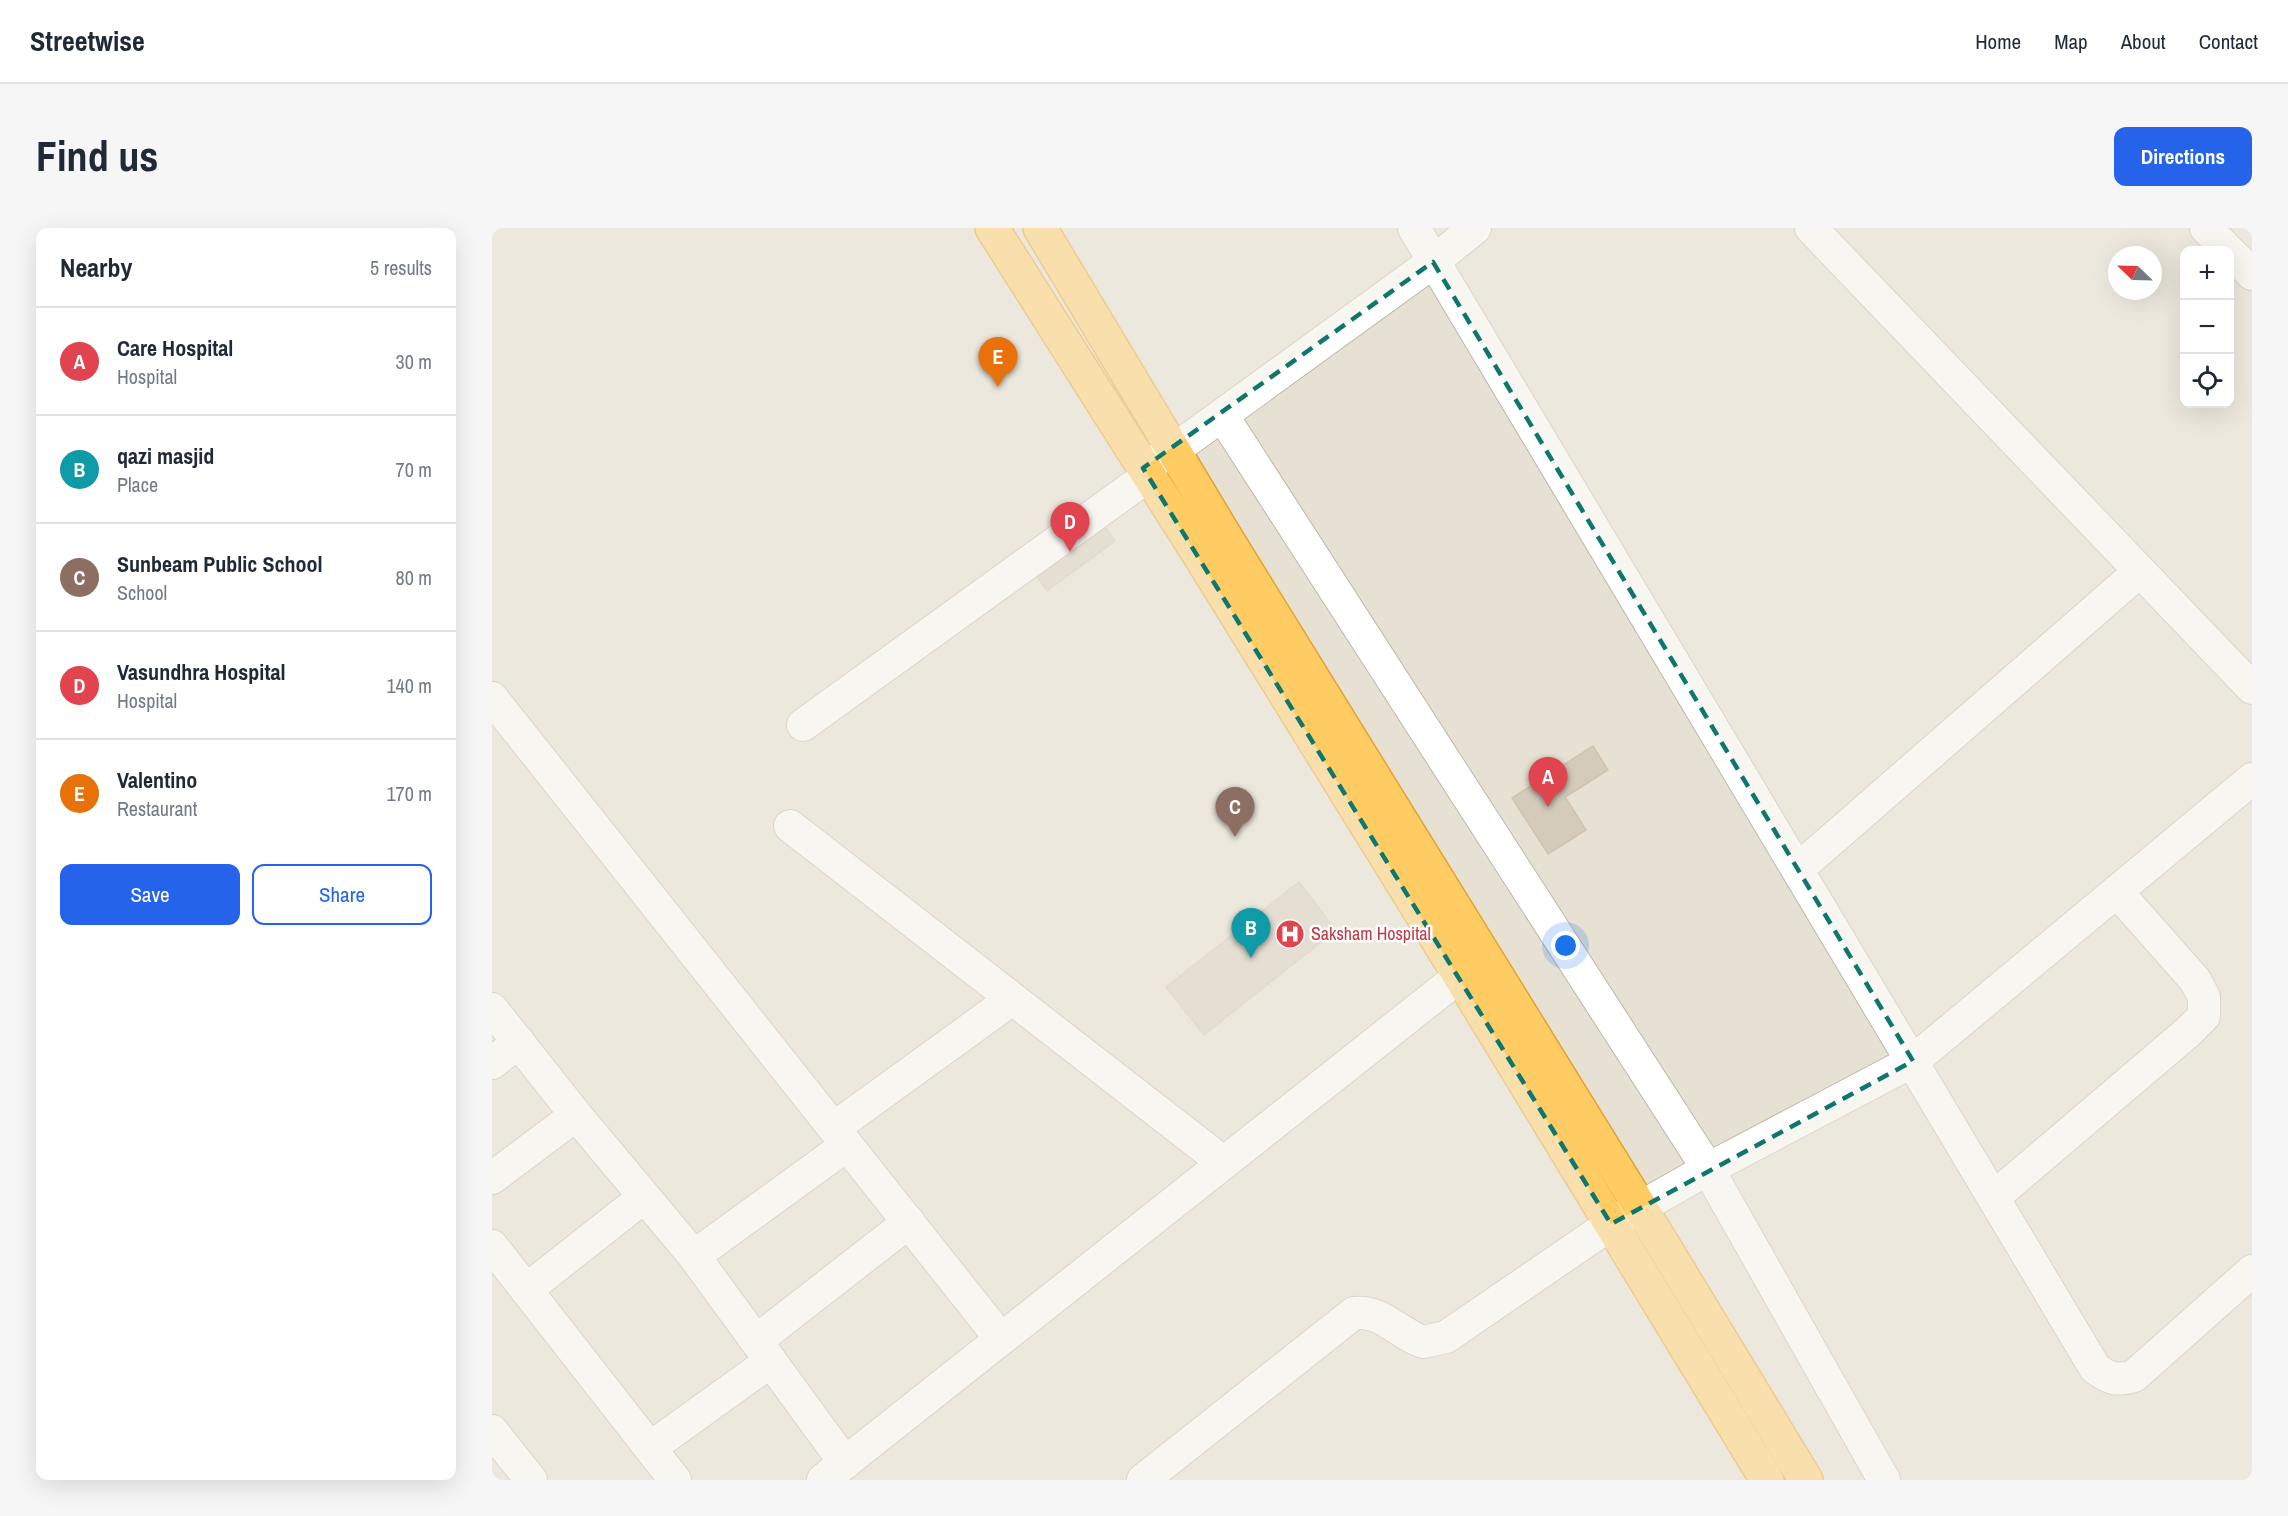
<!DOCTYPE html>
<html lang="en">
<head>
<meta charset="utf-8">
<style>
	body { margin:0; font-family:"Archivo Narrow",sans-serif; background:#f6f6f7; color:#1f2937 }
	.controls { position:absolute; right:18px; top:18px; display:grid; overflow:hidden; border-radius:12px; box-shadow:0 6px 24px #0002 }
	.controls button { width:54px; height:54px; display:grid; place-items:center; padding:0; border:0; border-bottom:2px solid #e0e1e3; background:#fff; color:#1f2937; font:30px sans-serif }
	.compass { position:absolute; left:1616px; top:18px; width:54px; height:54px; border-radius:50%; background:#fff; box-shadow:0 6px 24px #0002; rotate:293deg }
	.you { position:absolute; left:1074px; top:718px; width:21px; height:21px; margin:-15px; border:4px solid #fff; border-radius:50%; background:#1a73e8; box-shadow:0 0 0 9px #1a73e833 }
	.badge { display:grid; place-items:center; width:39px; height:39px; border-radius:50%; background:#2563eb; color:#fff; font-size:20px; font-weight:700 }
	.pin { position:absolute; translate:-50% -50px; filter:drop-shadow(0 2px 3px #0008) }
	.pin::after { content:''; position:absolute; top:32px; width:21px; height:18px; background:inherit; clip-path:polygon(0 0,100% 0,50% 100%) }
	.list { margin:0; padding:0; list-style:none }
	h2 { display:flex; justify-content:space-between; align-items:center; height:78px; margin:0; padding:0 24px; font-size:26px }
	h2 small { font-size:20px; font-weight:400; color:#747a83 }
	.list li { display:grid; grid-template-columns:39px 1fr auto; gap:18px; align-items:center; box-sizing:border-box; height:108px; padding:0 24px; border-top:2px solid #e0e1e3 }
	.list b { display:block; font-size:22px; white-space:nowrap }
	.list p { margin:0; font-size:20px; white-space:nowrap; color:#747a83 }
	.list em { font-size:20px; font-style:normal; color:#747a83 }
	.actions { display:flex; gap:12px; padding:18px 24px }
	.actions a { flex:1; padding:14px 0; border:2px solid #2563eb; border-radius:12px; text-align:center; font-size:21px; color:#2563eb }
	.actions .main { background:#2563eb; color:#fff }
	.icon { flex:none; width:33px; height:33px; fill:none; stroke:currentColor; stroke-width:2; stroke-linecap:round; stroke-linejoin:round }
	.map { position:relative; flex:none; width:1760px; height:1252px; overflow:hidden; border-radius:12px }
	header { display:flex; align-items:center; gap:36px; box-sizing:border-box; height:84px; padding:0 30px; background:#fff; border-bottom:2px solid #e0e1e3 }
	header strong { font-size:28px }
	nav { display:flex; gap:33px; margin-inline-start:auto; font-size:21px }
	.intro { display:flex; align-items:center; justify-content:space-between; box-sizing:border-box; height:144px; padding:0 36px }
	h1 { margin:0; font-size:42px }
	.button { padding:15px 27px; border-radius:12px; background:#2563eb; color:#fff; font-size:21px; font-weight:700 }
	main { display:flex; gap:36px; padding:0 36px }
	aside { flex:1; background:#fff; border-radius:12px; box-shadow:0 6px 24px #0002 }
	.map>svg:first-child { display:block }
	.residential { fill:#e7e1d3; fill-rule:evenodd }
	.building { fill:#d5cbba; stroke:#d0c3ad; stroke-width:1.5 }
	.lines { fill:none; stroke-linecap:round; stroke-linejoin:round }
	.minor-casing { stroke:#bfb7a7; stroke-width:34 }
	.highway-casing { stroke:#e3a230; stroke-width:36 }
	.minor { stroke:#fff; stroke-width:32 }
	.highway { stroke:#ffcc64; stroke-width:33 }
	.marked { fill:none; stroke:#0f766e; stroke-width:4.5; stroke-dasharray:12 8; stroke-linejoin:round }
	.labels { text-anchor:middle; stroke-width:5; stroke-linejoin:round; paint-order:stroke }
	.health-label { font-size:18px; fill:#be3a42; stroke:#fff; text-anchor:start }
</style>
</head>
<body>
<header>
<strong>Streetwise</strong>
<nav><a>Home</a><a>Map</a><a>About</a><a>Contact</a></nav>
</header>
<div class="intro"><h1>Find us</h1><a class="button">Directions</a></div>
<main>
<aside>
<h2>Nearby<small>5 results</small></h2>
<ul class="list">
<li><span class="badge" style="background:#e0444e">A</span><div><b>Care Hospital</b><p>Hospital</p></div><em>30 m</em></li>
<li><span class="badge" style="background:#0f9aa8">B</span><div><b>qazi masjid</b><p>Place</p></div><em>70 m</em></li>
<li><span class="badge" style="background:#8d6e63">C</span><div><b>Sunbeam Public School</b><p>School</p></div><em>80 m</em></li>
<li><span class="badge" style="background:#e0444e">D</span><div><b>Vasundhra Hospital</b><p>Hospital</p></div><em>140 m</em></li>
<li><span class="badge" style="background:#e8710a">E</span><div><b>Valentino</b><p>Restaurant</p></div><em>170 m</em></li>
</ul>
<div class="actions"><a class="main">Save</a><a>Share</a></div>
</aside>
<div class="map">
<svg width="1760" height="1252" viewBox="0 0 1760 1252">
	<rect width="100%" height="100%" fill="#f3efe5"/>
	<!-- residential -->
	<path class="residential" d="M0,0H1760V1252H0ZM1692,22H1738V176H1692ZM1625,27H1661V63H1625Z"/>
	<!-- building -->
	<path class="building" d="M606,289L623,313L555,363L538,339Z
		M1101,518L1116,542L1073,569L1094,602L1056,626L1020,570Z
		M807,654L844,702L712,807L674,759Z"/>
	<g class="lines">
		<!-- minor casing -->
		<g class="minor-casing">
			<path id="minor" d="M922,0L1603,1140C1617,1151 1625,1153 1642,1148L1760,1043
				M1319,0L1760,460
				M1714,0L1736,22
				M1738,24L1760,46
				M730,187L1216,941L1392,1252
				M658,236L682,222L941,34L983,0
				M0,470L509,1111
				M311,497L656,248
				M298,598L732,935
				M1306,641L1648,343
				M0,781L84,887L202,1028L355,917
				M0,835L27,814
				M342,900L520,771
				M0,950L84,887
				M1502,969L1696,804L1712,788V769L1703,752L1626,665
				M0,1018L183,1252
				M202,1028L353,1235
				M34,1062L152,969
				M264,1113L417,994
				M0,1203L39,1252
				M158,1220L279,1133
				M331,1252L968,748
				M651,1252L862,1085C890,1082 906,1105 931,1114L954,1109L1119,996L1216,941L1421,833L1760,551"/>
		</g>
		<!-- highway casing -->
		<g class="highway-casing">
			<path id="highway" d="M500,0L708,328L968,748L1275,1252
				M548,0L736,313L1148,979L1314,1252"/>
		</g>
		<!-- minor -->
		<use href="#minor" class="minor"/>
		<!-- highway -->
		<use href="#highway" class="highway"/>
	</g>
	<!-- marked area -->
	<path d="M0 0H1760V1252H0ZM941,34L1421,833L1119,996L651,240Z" fill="#f3efe5" fill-opacity=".55" fill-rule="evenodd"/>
	<path class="marked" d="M941,34L1421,833L1119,996L651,240Z"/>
	<!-- icons -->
	<defs>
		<g id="hospital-disc" transform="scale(1.5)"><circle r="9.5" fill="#e0444e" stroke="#fff"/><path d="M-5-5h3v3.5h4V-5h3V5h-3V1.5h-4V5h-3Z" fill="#fff"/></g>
	</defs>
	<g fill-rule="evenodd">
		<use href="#hospital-disc" x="798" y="706"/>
	</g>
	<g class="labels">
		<!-- health labels -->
		<g class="health-label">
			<text x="819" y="712">Saksham Hospital</text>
		</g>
	</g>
</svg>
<div class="controls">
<button>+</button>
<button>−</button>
<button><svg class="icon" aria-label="locate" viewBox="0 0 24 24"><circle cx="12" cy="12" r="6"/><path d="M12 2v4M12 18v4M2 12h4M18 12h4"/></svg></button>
</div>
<svg class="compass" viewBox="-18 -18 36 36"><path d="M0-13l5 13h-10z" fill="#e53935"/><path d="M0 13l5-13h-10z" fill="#747a83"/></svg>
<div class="you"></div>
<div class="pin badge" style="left:1056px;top:579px;background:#e0444e">A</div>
<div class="pin badge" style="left:759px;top:730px;background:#0f9aa8">B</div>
<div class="pin badge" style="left:743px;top:609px;background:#8d6e63">C</div>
<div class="pin badge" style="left:578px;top:324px;background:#e0444e">D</div>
<div class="pin badge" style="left:506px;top:159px;background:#e8710a">E</div>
</div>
</main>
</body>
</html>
